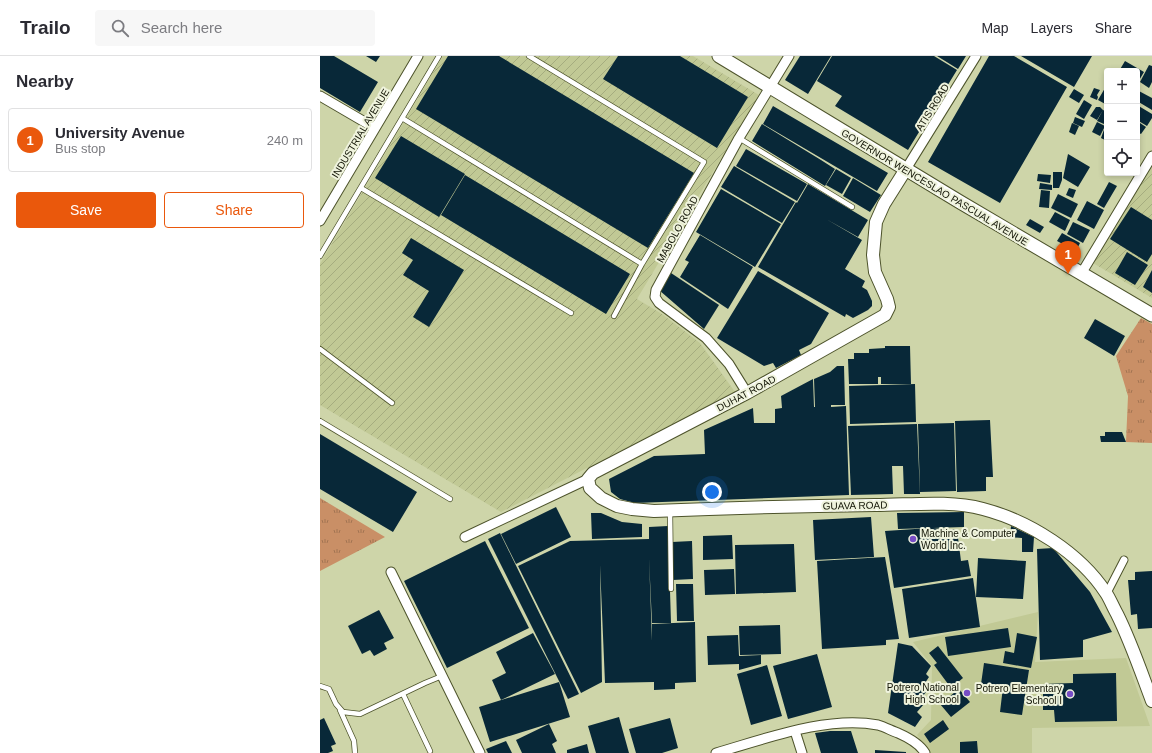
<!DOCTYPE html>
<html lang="en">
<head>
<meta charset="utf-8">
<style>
	body { margin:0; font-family:Helvetica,sans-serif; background:#f7f7f7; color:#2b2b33 }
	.controls { position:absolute; right:12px; top:12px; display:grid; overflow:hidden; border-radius:4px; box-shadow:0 2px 6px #0003 }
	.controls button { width:36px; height:36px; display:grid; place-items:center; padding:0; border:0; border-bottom:1px solid #e1e1e2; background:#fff; color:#2b2b33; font:20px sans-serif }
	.you { position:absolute; left:392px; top:436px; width:14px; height:14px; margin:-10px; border:3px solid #fff; border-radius:50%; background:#1a73e8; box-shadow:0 0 0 6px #1a73e833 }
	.badge { display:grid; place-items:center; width:26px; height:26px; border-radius:50%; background:#ea580c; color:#fff; font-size:13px; font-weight:700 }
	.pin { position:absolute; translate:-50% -33px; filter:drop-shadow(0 1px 2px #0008) }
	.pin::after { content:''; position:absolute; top:21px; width:14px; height:12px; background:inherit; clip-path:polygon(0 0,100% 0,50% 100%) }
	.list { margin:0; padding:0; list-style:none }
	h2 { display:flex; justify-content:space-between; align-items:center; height:52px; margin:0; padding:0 16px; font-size:17px }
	h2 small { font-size:13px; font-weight:400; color:#7c7c81 }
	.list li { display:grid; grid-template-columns:26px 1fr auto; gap:12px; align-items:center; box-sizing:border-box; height:64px; margin:0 8px 8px; padding:0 8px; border:1px solid #e1e1e2; border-radius:4px }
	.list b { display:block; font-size:15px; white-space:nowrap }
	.list p { margin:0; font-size:13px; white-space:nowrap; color:#7c7c81 }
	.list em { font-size:13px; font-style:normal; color:#7c7c81 }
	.actions { display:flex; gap:8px; padding:12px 16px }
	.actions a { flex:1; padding:9px 0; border:1px solid #ea580c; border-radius:4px; text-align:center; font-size:14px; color:#ea580c }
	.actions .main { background:#ea580c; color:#fff }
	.icon { flex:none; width:22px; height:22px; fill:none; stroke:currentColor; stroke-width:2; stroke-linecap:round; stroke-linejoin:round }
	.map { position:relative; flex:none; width:832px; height:697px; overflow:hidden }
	header { display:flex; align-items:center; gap:24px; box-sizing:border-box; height:56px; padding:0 20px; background:#fff; border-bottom:1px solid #e1e1e2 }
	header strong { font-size:19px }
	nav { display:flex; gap:22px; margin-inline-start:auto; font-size:14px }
	.search { width:280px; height:36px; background:#f7f7f7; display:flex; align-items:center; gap:10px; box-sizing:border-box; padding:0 14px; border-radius:4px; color:#7c7c81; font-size:15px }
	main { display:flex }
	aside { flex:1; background:#fff }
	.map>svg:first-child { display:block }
	.built { fill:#c1c995 }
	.industrial { fill:url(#industrial-furrows) }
	.grass { fill:url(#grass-tufts) }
	.building { fill:#082838 }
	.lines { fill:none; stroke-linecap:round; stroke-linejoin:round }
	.service-casing { stroke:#4d532b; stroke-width:6 }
	.pedestrian-casing { stroke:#4d532b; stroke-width:9 }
	.minor-casing { stroke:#4d532b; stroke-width:11 }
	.tertiary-casing { stroke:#4d532b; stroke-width:14 }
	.secondary-casing { stroke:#4d532b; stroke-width:15 }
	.service { stroke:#fff; stroke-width:4.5 }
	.pedestrian { stroke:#fff; stroke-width:7 }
	.minor { stroke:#fff; stroke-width:9 }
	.tertiary { stroke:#fff; stroke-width:12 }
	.secondary { stroke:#fff; stroke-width:13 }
	.poi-dot { fill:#774dc5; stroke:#eff3dd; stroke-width:1.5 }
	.labels { text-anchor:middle; stroke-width:4; stroke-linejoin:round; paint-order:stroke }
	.street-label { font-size:10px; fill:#131506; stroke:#eff3dd }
	.poi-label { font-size:10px; fill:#131506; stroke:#eff3dd; text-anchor:end }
</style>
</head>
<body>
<header>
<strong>Trailo</strong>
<div class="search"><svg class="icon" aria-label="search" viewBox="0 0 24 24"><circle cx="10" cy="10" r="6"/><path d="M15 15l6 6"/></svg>Search here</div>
<nav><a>Map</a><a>Layers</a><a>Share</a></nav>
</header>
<main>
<aside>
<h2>Nearby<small></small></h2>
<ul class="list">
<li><span class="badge">1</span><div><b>University Avenue</b><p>Bus stop</p></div><em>240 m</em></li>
</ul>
<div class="actions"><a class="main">Save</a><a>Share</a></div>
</aside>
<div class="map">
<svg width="832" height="697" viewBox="0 0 832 697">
	<defs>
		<pattern id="industrial-furrows" width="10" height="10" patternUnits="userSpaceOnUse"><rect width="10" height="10" fill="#c1c995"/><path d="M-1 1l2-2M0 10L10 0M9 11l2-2" fill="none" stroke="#a5ac7f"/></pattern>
		<pattern id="grass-tufts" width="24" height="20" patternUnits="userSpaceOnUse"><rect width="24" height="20" fill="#c98f66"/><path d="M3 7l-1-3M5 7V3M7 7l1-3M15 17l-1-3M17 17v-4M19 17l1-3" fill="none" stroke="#a27452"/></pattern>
	</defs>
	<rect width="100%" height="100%" fill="#ced5a9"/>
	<!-- built -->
	<path class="built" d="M718,556L715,606L806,602L830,670L712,672V697H610L597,679L611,664L612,610L593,586Z"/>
	<!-- industrial -->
	<path class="industrial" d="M123,0H373L439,39L317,243L342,258L380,287L415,336L181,456L0,349V208Z
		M832,111V242L773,207Z"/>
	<!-- grass -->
	<path class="grass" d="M821,262L832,268V387L806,386L808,340L796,300Z
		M0,442L65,481L0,515Z"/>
	<!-- building -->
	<path class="building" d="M0,0H14L58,26L40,56L0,32Z
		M46,0H60L56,6Z
		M128,0H179L374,117L328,192L96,53Z
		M298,0H360L428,41L397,92L283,23Z
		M480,0H511L488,38L465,24Z
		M512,0H614L637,14L588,94L515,50L522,40L497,25Z
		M617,0H646L638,13Z
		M669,0H694L747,31L680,147L608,106Z
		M701,0H772L754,31Z
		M805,5L824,16L818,26L817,15H799Z
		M829,9L832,10V26L829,32L820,26Z
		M774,32L780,34L777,39L778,41L777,44L770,41Z
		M785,32L787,33V49L778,44Z
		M754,33L764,39L759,47L749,41Z
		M817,34L832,42V54L817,45Z
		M764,44L772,49L764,63L756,58Z
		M817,49L832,58V62L827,70L817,64Z
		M453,50L568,117L557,135L443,68Z
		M776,51H780L783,54L777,64L770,60Z
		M783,54L787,56V63L784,68L777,65Z
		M755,61L765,65L762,71L753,67Z
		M777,66L785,70L780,80L772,76Z
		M752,67L759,70L755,79L749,76Z
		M820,67L826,71L821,78L817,76V72Z
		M442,68L501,104L496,112L501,104L515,113L505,130L432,85Z
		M785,71L787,72V85L781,82Z
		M81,80L145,118L119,161L55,122Z
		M426,93L487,128L477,145L416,110Z
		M748,98L770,111L758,131L743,122Z
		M414,110L475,146L462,167L401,131Z
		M516,113L531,122L522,138L506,129Z
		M733,116H742V124L739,132H733Z
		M718,118L731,119L730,127L717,125Z
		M145,119L310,218L286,258L121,159Z
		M533,122L561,139L550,156L523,140Z
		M789,126L797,130L784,152L777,148Z
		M720,127L732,129V134L719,133Z
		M488,128L548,164L538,181L506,163L542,184L525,213L545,225L542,231L547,234L552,245V250L548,254L533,262L526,258L525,261L438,211L476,146L477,147Z
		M749,132L756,134L753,142L746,139Z
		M401,133L461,168L435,211L376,176Z
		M721,134L730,135L729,152L719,151Z
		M738,138L758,148L751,162L731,152Z
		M767,145L784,154L774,173L757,164Z
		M811,151L832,164V198L827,206L790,183Z
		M735,156L750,164L745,175L729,166Z
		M710,163L724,171L720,177L706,169Z
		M753,166L770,174L763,187L747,178Z
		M742,177L760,187L756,195L737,185Z
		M380,179L433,211L408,253L360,221L369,206L365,204Z
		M91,182L144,214L109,271L93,261L109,235L83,219L93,204L82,197Z
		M807,196L828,209L815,229L795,217Z
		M832,214V237L823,231Z
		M438,215L509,257L491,288L479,294L481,299L456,312L453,307L444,310L397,282Z
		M351,217L399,249L384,273L339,234Z
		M775,263L805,280L794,300L764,282Z
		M565,290H590L591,328H561V321H558V328H529L528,303H534V297H549V293L565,292Z
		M517,310H524L525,349H511V351L526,350L529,439L315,447L300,443L291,436L289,423L334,400L385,398L384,374L433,352L434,367H455V353L462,352L461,340L493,323L494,351H509H495L494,323L510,316Z
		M595,328L596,366L530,368L529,330Z
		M670,364L673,421H666V435L637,436L635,365Z
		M634,367L636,435L600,436L598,368Z
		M597,368L600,438H584L583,410H572L573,438L531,439L528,370Z
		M785,376H802L806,386H781L780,380H785Z
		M0,378L97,436L73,476L0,433Z
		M236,451L251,481L196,508L181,478Z
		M644,456V471L613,472L637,474L641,505L648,504L651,520L574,532L565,475L610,472L578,473L577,457Z
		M271,457H281L302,466L322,468V481L272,483Z
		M551,461L554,501L495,504L493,464Z
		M348,470L351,567H332L329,502L332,585V568L375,566L376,626L355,627V633L334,634V626L285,627L280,509L282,626L261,637L198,510L250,485L329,483V471Z
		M691,470L714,481L713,496H702V482L690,481Z
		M180,477L259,638L248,643L168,483Z
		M412,479L413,503L383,504V480Z
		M165,485L209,572L127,612L84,525Z
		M372,485L373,523L353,524L352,486Z
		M474,488L476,536L416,538L415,489Z
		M733,492L770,536L792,576L763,584V601L720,604L717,493Z
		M565,501L579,583L566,584V589L502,593L497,505Z
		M658,502L706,505L703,543L656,541Z
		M414,513L415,538L385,539L384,514Z
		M832,515V572L818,573L817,558L811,559L808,524H815V516Z
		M653,522L660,571L589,582L582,533Z
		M356,528H373L374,565H357Z
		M59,554L74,582L64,587L67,593L54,600L50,594L42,598L28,570Z
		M460,569L461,598L420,599L419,570Z
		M688,572L691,591L628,600L625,581Z
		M213,577L235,618L181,644L172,624L186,617L176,596Z
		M697,577L717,581L711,612L683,607L685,595L694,597Z
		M418,579L419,600L441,599V608L419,614V608L388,609L387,580Z
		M578,587L592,590L611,610L606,618L609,621L603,630L607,635L600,643L604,648L597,656L602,661L595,671L568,657Z
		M618,590L643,622L631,632L614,609L617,607L609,597Z
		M497,598L512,651L468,663L453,610Z
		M664,607L709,614L702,659L680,656L683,631L661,628Z
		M447,609L462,660L431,669L417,618Z
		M796,617L797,665L735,666L734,654H723V628L753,627V618Z
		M239,626L250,661L170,686L159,651Z
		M639,633L650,646L631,661L620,648Z
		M299,661L309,697H276L268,670Z
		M4,662L16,688L11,690L13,695L8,697H0V664Z
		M350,662L358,692L342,697H316L309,673Z
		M623,664L629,673L610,687L604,678Z
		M229,668L237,685L232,688L236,697H202L196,684Z
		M510,675H531L538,697H501L495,677Z
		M186,685L192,697H168L166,693Z
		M657,685L658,697H640V686Z
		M267,688L269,697H247V694Z
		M555,694L586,696V697H555Z"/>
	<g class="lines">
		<!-- service casing -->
		<g class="service-casing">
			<path id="service" d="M209,0L384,106L322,208L294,260
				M82,62L322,208
				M419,82L532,151
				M41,132L251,257
				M0,200L119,0
				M0,293L72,347
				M0,365L130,443
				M350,454L351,533
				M0,630L9,633L16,648L23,656L40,658L105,627L122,620
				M83,638L110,695
				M20,654L34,685L35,697"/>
		</g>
		<!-- pedestrian casing -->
		<g class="pedestrian-casing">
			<path id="pedestrian" d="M787,537L804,504"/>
		</g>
		<!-- minor casing -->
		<g class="minor-casing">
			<path id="minor" d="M0,40L55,72
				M586,113L656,0
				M0,165L98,0
				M761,218L832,100
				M427,337L409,308L386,282L339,247L335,241L336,234L419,82L469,0
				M145,481L268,423
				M71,516L160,697
				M475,675L482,697
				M396,697C445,683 508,659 558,669C565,671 572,675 578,677C587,681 600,688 605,697"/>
		</g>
		<!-- tertiary casing -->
		<g class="tertiary-casing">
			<path id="tertiary" d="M586,113L564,148L556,166L553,199L555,216L567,243L569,251L565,259L427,337L273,417L268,423L270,432L281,442L297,450L312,453L334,455C407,452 481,450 555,449C590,449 629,444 663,453C709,465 760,497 786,537C790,543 793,551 797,558C811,586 821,616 832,645"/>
		</g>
		<!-- secondary casing -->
		<g class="secondary-casing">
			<path id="secondary" d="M399,0L640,146L832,259"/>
		</g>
		<!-- service -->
		<use href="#service" class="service"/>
		<!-- pedestrian -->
		<use href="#pedestrian" class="pedestrian"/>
		<!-- minor -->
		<use href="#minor" class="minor"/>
		<!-- tertiary -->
		<use href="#tertiary" class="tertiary"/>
		<!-- secondary -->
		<use href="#secondary" class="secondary"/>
	</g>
	<!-- markers -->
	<g class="poi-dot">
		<circle cx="593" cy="483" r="4"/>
		<circle cx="647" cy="637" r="4"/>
		<circle cx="750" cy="638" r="4"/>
	</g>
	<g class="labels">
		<!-- street labels -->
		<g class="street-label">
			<text transform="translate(612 51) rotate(-58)" y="4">ATIS ROAD</text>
			<text transform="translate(40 77) rotate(-59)" y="4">INDUSTRIAL AVENUE</text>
			<text transform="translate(615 131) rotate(31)" y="4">GOVERNOR WENCESLAO PASCUAL AVENUE</text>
			<text transform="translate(357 173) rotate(-61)" y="4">MABOLO ROAD</text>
			<text transform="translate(426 337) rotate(-28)" y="4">DUHAT ROAD</text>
			<text transform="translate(535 449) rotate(-1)" y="4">GUAVA ROAD</text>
		</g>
		<!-- poi labels -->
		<g class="poi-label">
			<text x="601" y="481" text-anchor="start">Machine &amp; Computer<tspan x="601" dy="12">World Inc.</tspan></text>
			<text x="639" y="635">Potrero National<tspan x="639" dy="12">High School</tspan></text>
			<text x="742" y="636">Potrero Elementary<tspan x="742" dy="12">School I</tspan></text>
		</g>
	</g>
</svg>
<div class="controls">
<button>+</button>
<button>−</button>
<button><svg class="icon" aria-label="locate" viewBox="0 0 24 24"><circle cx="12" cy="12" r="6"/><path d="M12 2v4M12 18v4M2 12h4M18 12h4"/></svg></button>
</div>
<div class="you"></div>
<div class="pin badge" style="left:748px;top:218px">1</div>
</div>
</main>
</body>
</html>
